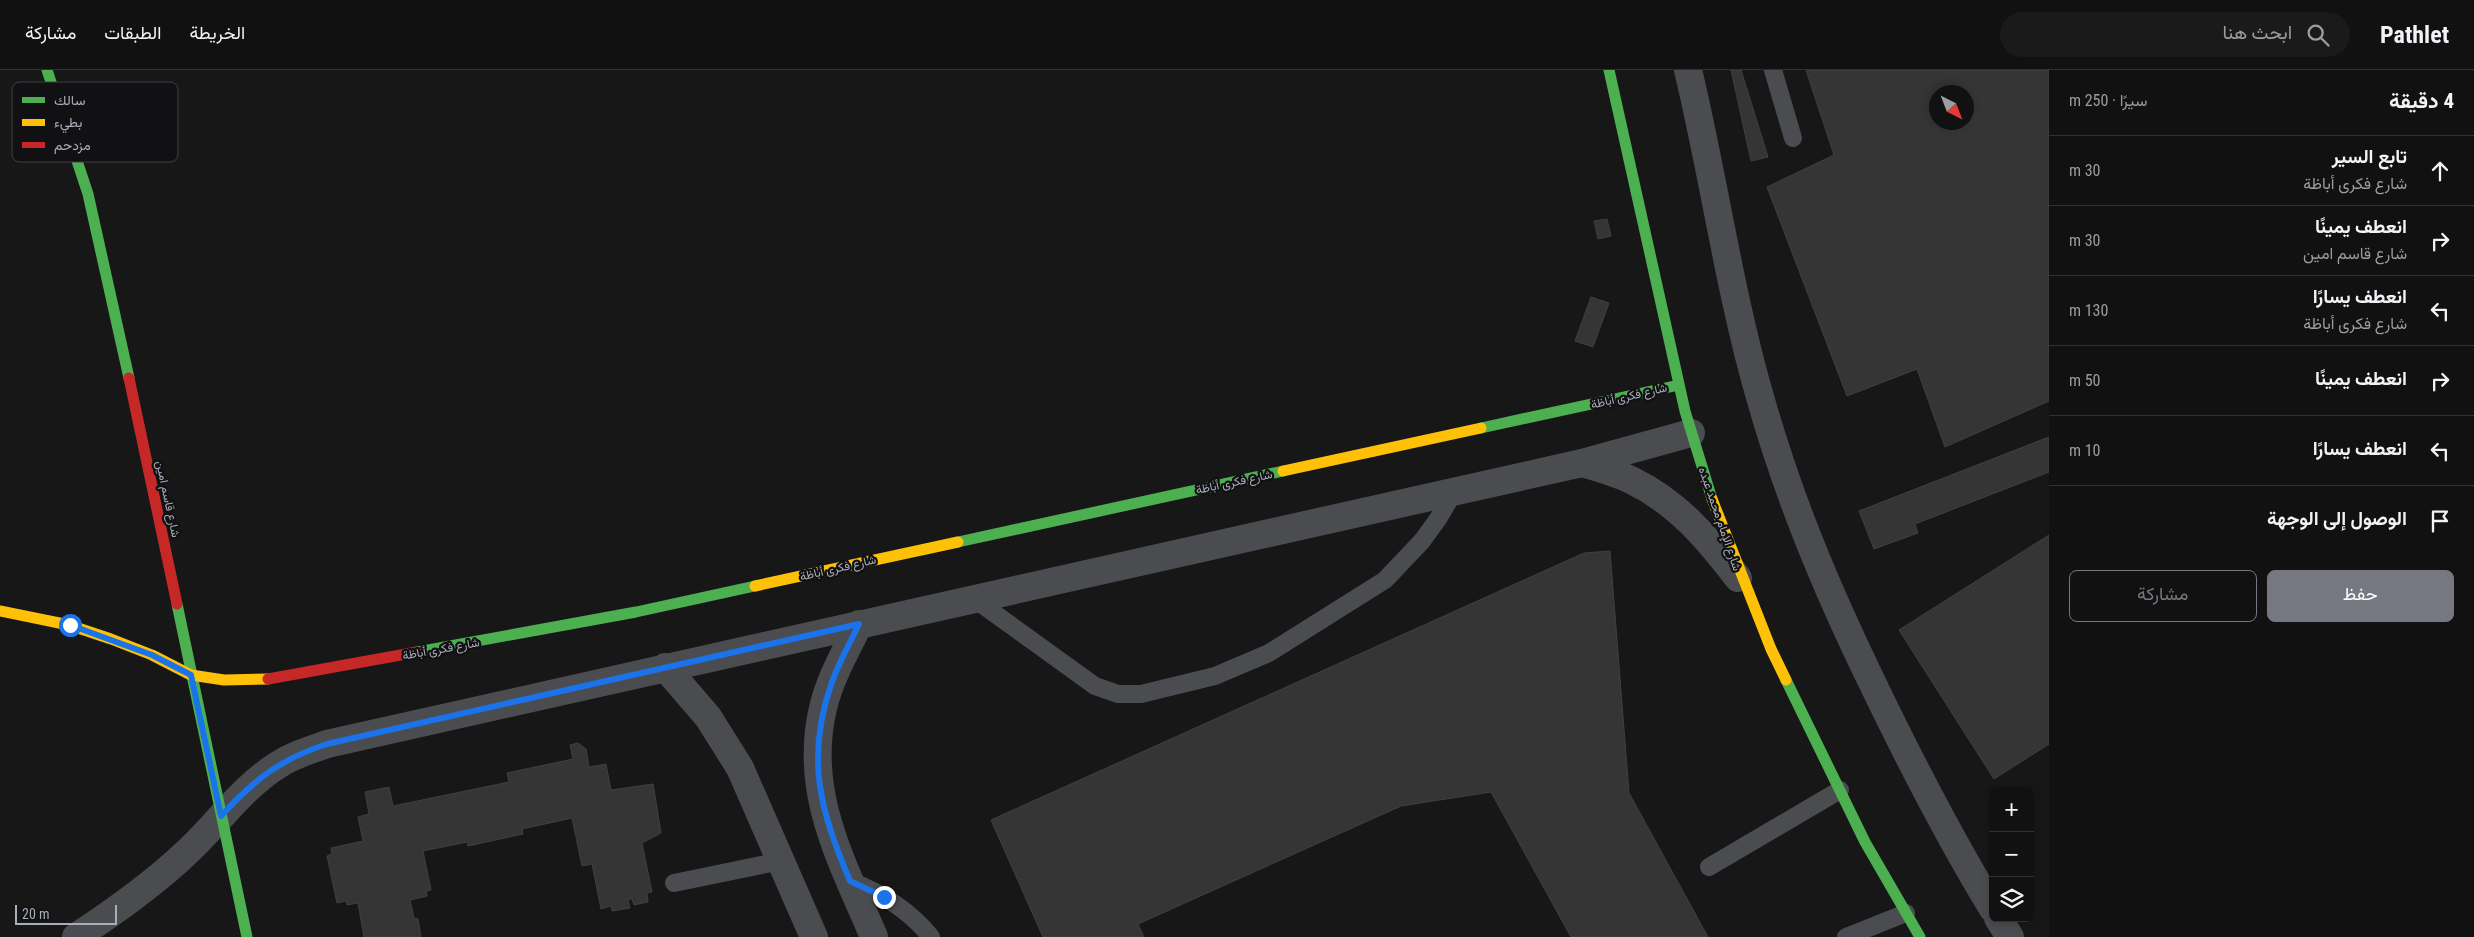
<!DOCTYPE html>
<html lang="ar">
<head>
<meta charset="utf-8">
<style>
	body { margin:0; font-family:"Roboto Condensed",Vazirmatn,sans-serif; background:#1a1a1a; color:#f1f3f6; direction:rtl }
	.controls { position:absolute; right:15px; bottom:15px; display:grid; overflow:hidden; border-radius:8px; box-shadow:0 2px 8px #0003 }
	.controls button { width:45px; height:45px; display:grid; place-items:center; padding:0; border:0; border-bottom:1px solid #303131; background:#111; color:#f1f3f6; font:25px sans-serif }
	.compass { position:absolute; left:1929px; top:15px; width:45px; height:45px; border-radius:50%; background:#111; box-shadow:0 2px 8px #0003; rotate:138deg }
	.scale { position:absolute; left:15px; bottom:12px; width:102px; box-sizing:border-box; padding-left:5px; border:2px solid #a8adb8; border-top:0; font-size:14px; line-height:18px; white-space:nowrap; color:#a8adb8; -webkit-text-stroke:4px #111113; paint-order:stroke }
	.stop { position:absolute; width:15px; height:15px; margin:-11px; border:4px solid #1a73e8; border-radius:50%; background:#fff }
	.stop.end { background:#1a73e8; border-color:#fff; box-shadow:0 1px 5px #0008 }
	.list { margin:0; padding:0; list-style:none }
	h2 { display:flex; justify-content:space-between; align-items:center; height:65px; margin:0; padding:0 20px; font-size:21px }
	h2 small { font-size:16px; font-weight:400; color:#9c9d9f }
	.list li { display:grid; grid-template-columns:32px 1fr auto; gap:15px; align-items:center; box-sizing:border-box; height:70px; padding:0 20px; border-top:1px solid #303131 }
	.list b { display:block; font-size:19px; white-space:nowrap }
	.list p { margin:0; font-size:16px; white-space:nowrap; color:#9c9d9f }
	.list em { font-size:16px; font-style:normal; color:#9c9d9f }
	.actions { display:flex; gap:10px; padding:15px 20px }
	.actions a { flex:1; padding:11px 0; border:1px solid #757880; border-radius:8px; text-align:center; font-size:18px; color:#757880 }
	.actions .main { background:#757880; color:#fff }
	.icon { flex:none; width:28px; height:28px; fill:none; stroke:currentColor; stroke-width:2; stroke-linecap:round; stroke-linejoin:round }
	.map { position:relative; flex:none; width:2049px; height:867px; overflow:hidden; direction:ltr }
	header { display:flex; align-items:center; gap:30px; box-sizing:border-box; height:70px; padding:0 25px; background:#111; border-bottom:1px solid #303131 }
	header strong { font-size:24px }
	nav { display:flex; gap:28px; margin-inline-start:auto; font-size:18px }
	.search { width:350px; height:45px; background:#1a1a1a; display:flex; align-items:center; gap:12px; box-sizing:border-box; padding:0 18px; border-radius:28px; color:#9c9d9f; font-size:19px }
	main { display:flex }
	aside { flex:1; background:#111 }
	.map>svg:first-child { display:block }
	.building { fill:#353536; stroke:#3f4043; fill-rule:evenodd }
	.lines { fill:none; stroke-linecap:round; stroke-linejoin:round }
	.lane { stroke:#4b4c50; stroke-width:18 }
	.street { stroke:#4b4c50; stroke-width:28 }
	.fast { stroke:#4caf50; stroke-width:11 }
	.slow { stroke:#ffc107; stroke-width:11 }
	.jam { stroke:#c62828; stroke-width:11 }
	.route { stroke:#1a73e8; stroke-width:6 }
	.labels { text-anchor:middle; stroke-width:4.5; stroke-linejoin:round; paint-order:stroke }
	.street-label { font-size:12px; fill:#a8adb8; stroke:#111113 }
	.key { fill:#111113; stroke:#3e4045; stroke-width:1 }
	.key-label { font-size:14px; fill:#a8adb8 }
</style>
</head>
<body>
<header>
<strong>Pathlet</strong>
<div class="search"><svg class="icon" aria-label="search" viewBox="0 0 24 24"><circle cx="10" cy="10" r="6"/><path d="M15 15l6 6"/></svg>ابحث هنا</div>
<nav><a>الخريطة</a><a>الطبقات</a><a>مشاركة</a></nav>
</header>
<main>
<aside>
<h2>4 دقيقة<small>سيرًا · 250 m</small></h2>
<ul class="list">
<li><svg class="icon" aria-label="ahead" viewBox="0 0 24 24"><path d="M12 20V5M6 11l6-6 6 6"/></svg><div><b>تابع السير</b><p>شارع فكرى أباظة</p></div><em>30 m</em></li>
<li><svg class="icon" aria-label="right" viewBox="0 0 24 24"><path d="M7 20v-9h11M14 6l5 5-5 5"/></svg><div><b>انعطف يمينًا</b><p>شارع قاسم امين</p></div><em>30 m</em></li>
<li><svg class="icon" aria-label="left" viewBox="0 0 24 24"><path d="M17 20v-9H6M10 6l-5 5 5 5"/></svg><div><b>انعطف يسارًا</b><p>شارع فكرى أباظة</p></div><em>130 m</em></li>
<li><svg class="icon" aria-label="right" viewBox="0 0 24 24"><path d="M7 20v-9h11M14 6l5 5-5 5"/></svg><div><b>انعطف يمينًا</b></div><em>50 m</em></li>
<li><svg class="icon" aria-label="left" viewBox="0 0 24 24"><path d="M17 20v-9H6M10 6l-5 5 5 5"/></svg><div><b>انعطف يسارًا</b></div><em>10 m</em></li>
<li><svg class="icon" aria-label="arrive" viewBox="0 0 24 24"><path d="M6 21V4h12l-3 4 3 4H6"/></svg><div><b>الوصول إلى الوجهة</b></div></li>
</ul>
<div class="actions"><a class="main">حفظ</a><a>مشاركة</a></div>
</aside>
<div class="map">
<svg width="2049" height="867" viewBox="0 0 2049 867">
	<rect width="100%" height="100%" fill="#171717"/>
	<!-- building -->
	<path class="building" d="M1731,0H1741L1768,87L1751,91Z
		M1806,0H2049V331L1945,377L1917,299L1847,326L1767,117L1834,85ZM1936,22H1966V52H1936Z
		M1607,149L1611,166L1598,169L1594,151Z
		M1591,227L1609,233L1593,277L1575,271Z
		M2049,367V402L1915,454L1918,463L1874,479L1859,441Z
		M2049,465V674L1994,709L1899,560Z
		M1610,481L1629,723L1708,867H1571L1491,722L1401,736L1138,854L1144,867H1043L991,750L1584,483Z
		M578,673L586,679L589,697L606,694L611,720L653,714L661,763L642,773L652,822L647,823L648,832L634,835L632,829H628L630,838L612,841L611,836L601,839L592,794L582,796L572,748L522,759L523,764L468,776L467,772L423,781L431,820L426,821L427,826L410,830L414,848L418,849L421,867H364L358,833L347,835L346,831L337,833L327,786L332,784L331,778L363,771L358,747L369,744L365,722L389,717L393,736L509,712L507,703L573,689L570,675Z"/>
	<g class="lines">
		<!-- lane -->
		<path class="lane" d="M1773,0L1793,68
			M973,528L1095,616L1118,624H1141L1215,606L1269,583L1385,510L1422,471L1438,449L1455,420
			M1709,797L1840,720
			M850,811C882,823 909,840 931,867
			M674,813L781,791
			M1846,867L1906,843"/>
		<!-- street -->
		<path class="street" d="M1688,0C1714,108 1729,220 1760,327C1788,426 1825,515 1870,608C1908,687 1947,764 1993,839
			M1582,393C1599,398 1618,403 1633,411C1678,433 1708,469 1738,508
			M859,554C846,581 830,608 823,638C803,723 842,791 874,867
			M665,597L708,647L740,698L814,867
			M1998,848L2010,867
			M76,867C114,842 151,816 185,784C217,755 241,718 278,695C293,685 310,680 327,674L1582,393L1691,363"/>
		<!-- fast -->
		<path class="fast" d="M47,0L88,124L129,308
			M1609,0L1685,341L1712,429
			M1481,358L1679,315
			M958,472L1283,401
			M177,534L247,867
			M417,582L636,542L755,516
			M1786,610L1865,772L1920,867"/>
		<!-- slow -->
		<path class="slow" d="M1283,401L1481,358
			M1712,429L1771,579L1786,610
			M755,516L958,472
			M0,541L69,555L111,569L152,585L191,605L224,610L268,609"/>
		<!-- jam -->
		<path class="jam" d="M129,308L177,534
			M268,609L417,582"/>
	</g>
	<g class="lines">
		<!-- route -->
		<path class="route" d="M70,555L152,585L191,605L221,746C254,710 280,689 327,674L859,554C850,573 839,592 832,612C805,688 820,740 850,811L884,827"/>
	</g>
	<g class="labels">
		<!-- street labels -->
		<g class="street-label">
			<text transform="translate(1629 326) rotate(-13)" y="4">شارع فكرى أباظة</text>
			<text transform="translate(1234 412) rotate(-12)" y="4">شارع فكرى أباظة</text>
			<text transform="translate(168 429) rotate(78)" y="4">شارع قاسم امين</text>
			<text transform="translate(1720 449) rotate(71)" y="4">شارع الإمام محمد عبده</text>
			<text transform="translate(838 498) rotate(-13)" y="4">شارع فكرى أباظة</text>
			<text transform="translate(441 579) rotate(-10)" y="4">شارع فكرى أباظة</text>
		</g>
	</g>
	<!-- legend -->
	<rect x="12" y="12" width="166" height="80" rx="8" class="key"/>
	<rect x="22" y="27" width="23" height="6" fill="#4caf50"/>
	<rect x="22" y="49" width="23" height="7" fill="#ffc107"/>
	<rect x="22" y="72" width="23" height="6" fill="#c62828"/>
	<g class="key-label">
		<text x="54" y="35">سالك</text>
		<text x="54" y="57">بطيء</text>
		<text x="54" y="80">مزدحم</text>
	</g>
</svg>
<div class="controls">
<button>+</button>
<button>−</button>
<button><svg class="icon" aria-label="layers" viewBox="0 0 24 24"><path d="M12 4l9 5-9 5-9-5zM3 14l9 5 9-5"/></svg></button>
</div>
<svg class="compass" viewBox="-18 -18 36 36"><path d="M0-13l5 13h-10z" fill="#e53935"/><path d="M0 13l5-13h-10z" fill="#9c9d9f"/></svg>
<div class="scale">20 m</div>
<div class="stop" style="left:70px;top:555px"></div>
<div class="stop end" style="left:884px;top:827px"></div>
</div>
</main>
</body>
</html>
